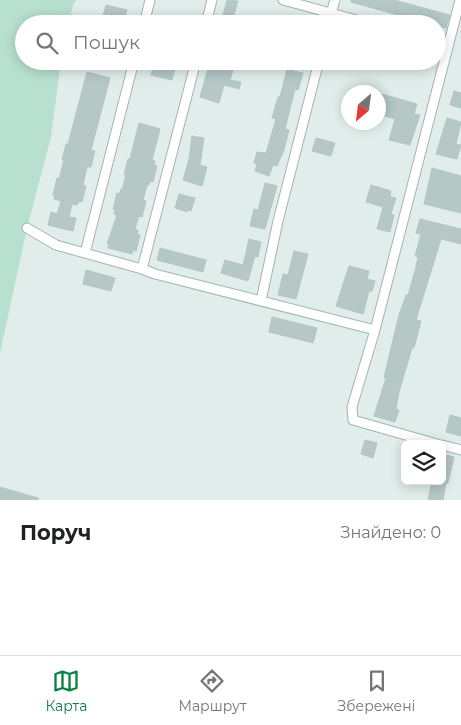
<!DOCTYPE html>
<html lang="uk">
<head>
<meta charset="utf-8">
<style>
	body { margin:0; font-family:Montserrat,sans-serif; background:#f2f2f2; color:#202124 }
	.controls { position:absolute; right:15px; bottom:15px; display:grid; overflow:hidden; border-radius:8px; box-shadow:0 2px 12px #0003 }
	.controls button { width:45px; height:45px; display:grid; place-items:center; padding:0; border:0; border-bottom:1px solid #e0e0e0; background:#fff; color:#202124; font:25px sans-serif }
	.compass { position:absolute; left:341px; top:85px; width:45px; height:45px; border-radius:50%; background:#fff; box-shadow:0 2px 12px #0003; rotate:208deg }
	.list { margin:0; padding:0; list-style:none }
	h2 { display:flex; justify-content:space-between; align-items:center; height:65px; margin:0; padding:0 20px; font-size:21px }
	h2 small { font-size:16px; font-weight:400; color:#757577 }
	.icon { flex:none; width:28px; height:28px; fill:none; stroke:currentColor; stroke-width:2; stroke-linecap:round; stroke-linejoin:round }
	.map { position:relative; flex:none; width:461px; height:500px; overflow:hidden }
	.search { position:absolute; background:#fff; box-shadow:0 2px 12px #0003; left:15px; right:15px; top:15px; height:55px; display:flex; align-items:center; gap:12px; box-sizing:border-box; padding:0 18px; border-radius:28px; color:#757577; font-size:19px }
	.sheet { height:155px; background:#fff }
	nav { display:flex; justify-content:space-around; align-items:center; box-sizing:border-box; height:70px; border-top:1px solid #e0e0e0; background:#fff; font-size:14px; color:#757577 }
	nav a { display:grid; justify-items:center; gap:2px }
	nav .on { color:#0b8043 }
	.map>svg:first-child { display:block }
	.green { fill:#b7e0ce }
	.building { fill:#b5c8c5; stroke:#b2c7c4 }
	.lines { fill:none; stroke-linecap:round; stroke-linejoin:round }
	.minor-casing { stroke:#a2b5b4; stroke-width:11 }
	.minor { stroke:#fff; stroke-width:9 }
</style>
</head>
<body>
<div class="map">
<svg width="461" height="500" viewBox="0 0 461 500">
	<rect width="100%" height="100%" fill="#e0edeb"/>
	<!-- green -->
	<path class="green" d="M0,0H76L73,5L69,24H24V61H61L51,137L27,228L0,353Z"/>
	<!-- building -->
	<path class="building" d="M227,0L238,1L233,18L223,15Z
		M351,0H394L450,15L446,28L437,26V24L419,21L351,2Z
		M106,5L127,10L123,24H101Z
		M155,61H177L172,80L151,75Z
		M210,61H236L230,80L241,82L239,89L224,85L219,103L200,97Z
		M289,61H296L293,71L303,73L298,90L295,89L285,129L289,130L284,150L277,166L273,165L269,176L255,171L257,164L254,163L257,152L266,153L276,119L272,118L278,97H280Z
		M87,72L110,78L91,150L95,151L91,167H87L83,185L86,186L82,202L79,201L77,205L72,204L69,217L76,218L73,231L48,225L51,212L57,214L61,201L54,199L55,195H53L57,178L59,179L64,160H62L66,144H68Z
		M454,91L461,93V108L450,105Z
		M378,93L417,104L414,114L420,115L410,145L389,140L395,119L378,114Z
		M447,118L461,122L456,144L461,145L457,159L436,154Z
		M139,123L160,129L152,160L155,161L154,165L157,166L153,182L150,181L149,185H147L143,200L146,201L142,217L139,216L135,229L138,230L137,234L140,235L136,251L133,250L132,254L108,248L109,244H107L117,215L114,214L115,210L113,209L117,193L119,194L121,189L122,190L126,175H124L128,159H130Z
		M192,136L204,138L200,165L207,167L202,186L183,180L189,159Z
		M316,138L335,143L331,156L312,151Z
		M432,168L461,176V213L424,204Z
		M265,183L277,186L265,229L250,226L254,209L258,210Z
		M371,185L391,191L390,197L396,198L391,214L394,215L390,232L377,229L383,207L366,202Z
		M179,194L195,198L191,211L188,210L187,212L175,208Z
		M420,219L461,229V244L441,239L416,320L421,321L414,348H412L399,392L396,409L399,410L395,422L374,416L386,378L384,377L399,315L406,295H408L415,271L418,257L415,256L421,234L416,233Z
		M249,239L261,242L258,257L255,256L248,281L221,273L225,260L243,265Z
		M160,248L206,260L203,272L157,260Z
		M294,251L308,254L296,299L278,295L283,274L288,275Z
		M349,266L369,271L367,279L375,281L372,291H369L363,314L336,306Z
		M86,270L115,278L111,291L83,284Z
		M272,317L317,328L313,343L269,332Z
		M450,415L461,418V436L446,432Z
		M365,440L377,443L373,458L361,454Z
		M442,454L454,457L448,483H446L443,500H428L432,481H442Z
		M0,487L38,498V500H0Z"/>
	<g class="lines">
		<!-- minor casing -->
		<g class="minor-casing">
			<path id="minor" d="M283,0L371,24
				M144,24L150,0
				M206,24L212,0
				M328,24L335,0
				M437,41L449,44
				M27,228L56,245L142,269L155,274L375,330
				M85,253L134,61
				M142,269L196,61
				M261,301L278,221L319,61
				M437,444L353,420L352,407L375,330L460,0
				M442,445L461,450"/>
		</g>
		<!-- minor -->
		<use href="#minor" class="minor"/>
	</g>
</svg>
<div class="controls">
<button><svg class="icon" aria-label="layers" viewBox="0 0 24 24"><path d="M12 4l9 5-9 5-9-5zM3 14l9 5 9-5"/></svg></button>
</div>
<svg class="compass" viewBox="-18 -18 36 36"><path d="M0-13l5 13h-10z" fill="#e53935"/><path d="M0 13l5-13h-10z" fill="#757577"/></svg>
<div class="search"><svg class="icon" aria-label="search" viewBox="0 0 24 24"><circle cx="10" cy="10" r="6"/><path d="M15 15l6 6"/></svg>Пошук</div>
</div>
<section class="sheet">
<h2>Поруч<small>Знайдено: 0</small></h2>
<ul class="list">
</ul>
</section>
<nav>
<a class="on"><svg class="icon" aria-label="map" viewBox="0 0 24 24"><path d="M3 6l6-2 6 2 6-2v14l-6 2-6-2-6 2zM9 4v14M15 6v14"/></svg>Карта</a>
<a><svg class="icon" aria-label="directions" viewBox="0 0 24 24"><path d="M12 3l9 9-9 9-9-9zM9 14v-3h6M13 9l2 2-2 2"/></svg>Маршрут</a>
<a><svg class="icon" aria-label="saved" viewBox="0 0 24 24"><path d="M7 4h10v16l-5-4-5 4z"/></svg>Збережені</a>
</nav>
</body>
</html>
